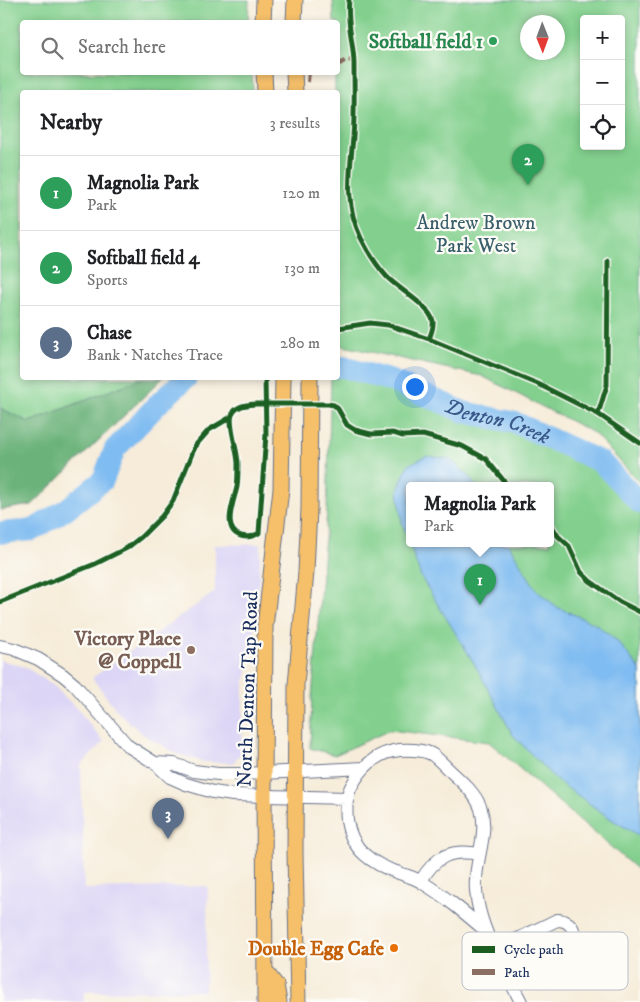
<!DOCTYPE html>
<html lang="en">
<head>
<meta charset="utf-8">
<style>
	body { margin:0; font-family:"IM FELL DW Pica",serif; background:#f2f2f2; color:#202124 }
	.controls { position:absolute; right:15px; top:15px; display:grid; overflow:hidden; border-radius:5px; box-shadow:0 2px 8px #0003 }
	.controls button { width:45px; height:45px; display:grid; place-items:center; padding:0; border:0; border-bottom:1px solid #e0e0e0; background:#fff; color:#202124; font:25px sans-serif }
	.compass { position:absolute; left:520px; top:15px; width:45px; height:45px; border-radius:50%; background:#fff; box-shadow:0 2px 8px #0003; rotate:179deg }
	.you { position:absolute; left:414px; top:386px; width:18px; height:18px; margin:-12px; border:4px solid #fff; border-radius:50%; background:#1a73e8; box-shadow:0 0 0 8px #1a73e833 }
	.badge { display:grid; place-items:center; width:32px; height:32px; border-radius:50%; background:#2563eb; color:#fff; font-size:16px; font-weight:700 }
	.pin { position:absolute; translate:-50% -41px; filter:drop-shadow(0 1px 2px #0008) }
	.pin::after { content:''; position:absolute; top:26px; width:18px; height:15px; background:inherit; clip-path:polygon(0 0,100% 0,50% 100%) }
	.popup { position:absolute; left:406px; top:482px; width:148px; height:65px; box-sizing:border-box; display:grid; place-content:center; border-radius:5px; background:#fff; filter:drop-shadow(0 1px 4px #0005); font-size:16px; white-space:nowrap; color:#757577 }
	.popup b { font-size:19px; color:#202124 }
	.popup::after { content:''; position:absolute; left:50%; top:100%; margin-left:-10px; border:10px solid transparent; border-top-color:#fff }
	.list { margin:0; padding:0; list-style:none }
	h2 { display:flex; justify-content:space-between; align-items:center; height:65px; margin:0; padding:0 20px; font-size:21px }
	h2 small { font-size:16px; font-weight:400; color:#757577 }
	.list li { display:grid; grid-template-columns:32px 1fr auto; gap:15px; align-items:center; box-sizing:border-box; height:75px; padding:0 20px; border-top:1px solid #e0e0e0 }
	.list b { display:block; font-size:19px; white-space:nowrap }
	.list p { margin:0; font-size:16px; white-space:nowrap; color:#757577 }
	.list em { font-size:16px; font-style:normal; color:#757577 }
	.icon { flex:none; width:28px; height:28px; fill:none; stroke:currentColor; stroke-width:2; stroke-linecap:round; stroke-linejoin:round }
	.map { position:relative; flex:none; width:640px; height:1002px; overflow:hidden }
	.search { position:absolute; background:#fff; box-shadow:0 2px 8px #0003; left:20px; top:20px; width:320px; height:55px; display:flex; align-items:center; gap:12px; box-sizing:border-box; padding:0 18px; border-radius:5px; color:#757577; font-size:19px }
	.panel { position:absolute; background:#fff; box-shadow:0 2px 8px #0003; left:20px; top:90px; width:320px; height:290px; border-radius:5px }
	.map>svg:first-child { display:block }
	.built { fill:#dcd5f6 }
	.green { fill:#83d08e; stroke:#4f8076; fill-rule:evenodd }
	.forest { fill:#6ab279; stroke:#42706c }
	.water { fill:#7fbcf1; stroke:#4d76a8 }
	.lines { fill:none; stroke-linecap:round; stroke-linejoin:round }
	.river { stroke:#7fbcf1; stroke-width:22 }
	.minor-casing { stroke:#687189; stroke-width:14 }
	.major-casing { stroke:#687189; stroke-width:17 }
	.minor { stroke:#fff; stroke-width:12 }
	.major { stroke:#f6c06b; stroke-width:15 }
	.quiet { stroke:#8d6e63; stroke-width:4; stroke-dasharray:8 4; stroke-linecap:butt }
	.cycleway-casing { stroke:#fdfcf7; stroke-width:8 }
	.cycleway { stroke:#1b5e20; stroke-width:5 }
	.leisure-dot { fill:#2e9e5b; stroke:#fdfcf7; stroke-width:2 }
	.education-dot { fill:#8d6e63; stroke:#fdfcf7; stroke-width:2 }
	.food-dot { fill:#e8710a; stroke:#fdfcf7; stroke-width:2 }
	.labels { text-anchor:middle; stroke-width:4.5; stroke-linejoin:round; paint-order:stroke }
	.leisure-label { font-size:20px; font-weight:bold; fill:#27864d; stroke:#fdfcf7; text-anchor:end }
	.park-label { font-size:20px; fill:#3a5f6c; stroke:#fdfcf7 }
	.education-label { font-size:20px; font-weight:bold; fill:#785e54; stroke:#fdfcf7; text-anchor:end }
	.street-label { font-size:20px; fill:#1b2f5e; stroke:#fdfcf7 }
	.food-label { font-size:20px; font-weight:bold; fill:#c56008; stroke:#fdfcf7; text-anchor:end }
	.water-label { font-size:21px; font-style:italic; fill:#39598a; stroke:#fdfcf7 }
	.key { fill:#fdfcf7; stroke:#b9bec9; stroke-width:1 }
	.key-label { font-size:14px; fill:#1b2f5e }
</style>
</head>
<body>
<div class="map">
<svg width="640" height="1002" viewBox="0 0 640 1002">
	<rect width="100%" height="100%" fill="#fdfcf7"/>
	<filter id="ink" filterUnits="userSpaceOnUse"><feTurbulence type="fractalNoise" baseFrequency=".02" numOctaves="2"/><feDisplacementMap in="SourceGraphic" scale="10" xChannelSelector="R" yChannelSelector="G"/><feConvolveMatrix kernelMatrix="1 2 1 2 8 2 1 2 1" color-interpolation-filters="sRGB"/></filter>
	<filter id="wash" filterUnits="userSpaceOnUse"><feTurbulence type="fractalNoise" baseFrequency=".0096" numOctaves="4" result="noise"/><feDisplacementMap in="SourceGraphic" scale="20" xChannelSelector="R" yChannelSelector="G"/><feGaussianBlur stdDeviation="1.12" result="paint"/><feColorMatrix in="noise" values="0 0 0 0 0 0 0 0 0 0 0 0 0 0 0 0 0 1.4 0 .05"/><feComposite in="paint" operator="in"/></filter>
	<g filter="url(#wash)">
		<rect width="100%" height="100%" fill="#f6ecd9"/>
		<!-- built -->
		<path class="built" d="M261,544L256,622L243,692L242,752L233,763L204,762L177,754L144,735L119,713L92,678L215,592V545Z
			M0,660L25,667L52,684L79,711L104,742L81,765L84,889L208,886L205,991L84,992V1002H0Z"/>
		<!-- green -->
		<path class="green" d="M0,0H249L248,22H22V72L252,73L253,92H22V378H143L29,422L0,408Z
			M333,0H640V483L594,433L482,376L339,345L338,92H335V73L338,72V22H334ZM584,19H621V146H584ZM558,22V52H528V22Z
			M338,352L345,367L392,381L464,412L516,423L601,462L640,503V872L489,742L390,730L335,755L310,748L312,698L327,511L331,378H338ZM410,486H550V544H410Z"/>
		<!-- forest -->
		<path class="forest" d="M143,378H163L32,505L0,510V408L29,422Z"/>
		<!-- water -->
		<path class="water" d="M426,456L450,459L470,477L475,486H410V544H508L537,591L557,607L595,624L617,641L640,669V836L611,819L555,779L513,735L474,663L421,577L402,522L398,490L408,465Z"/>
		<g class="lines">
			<!-- river -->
			<g class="river">
				<path id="s1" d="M338,367H344L392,381L464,412L516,423L601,462L640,503"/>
				<path d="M0,533L33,530L68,508L103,480L115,449L159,403L186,378"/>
			</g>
		</g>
	</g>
	<g filter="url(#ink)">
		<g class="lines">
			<!-- minor casing -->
			<g class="minor-casing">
				<path id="minor" d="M0,646L14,649L38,659L63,675L75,685L128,746L155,763L170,777L186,784L213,792L233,795L348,798
					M155,763L174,764L194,771L218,774H243L364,768
					M421,881C435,856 451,849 479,854
					M486,931C466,914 446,897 423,883C416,878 407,876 399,873C372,864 351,850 347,820C346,809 346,796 351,787C360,770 374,755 393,751C404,749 424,749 433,755C438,759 443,764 447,768C459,779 476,793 481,809C488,833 477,855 476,879C475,889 477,900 479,909C487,942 506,972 521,1002
					M495,950L557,920C573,920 579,935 569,947L509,978"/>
			</g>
			<!-- major casing -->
			<g class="major-casing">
				<path id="major" d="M263,22L264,0
					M294,22L295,0
					M264,72L265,92
					M294,72L295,92
					M265,971L276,985L279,1002
					M265,1002L264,787L265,627L281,489L283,378
					M298,1002L295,852L296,685L306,572L309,509L310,378"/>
			</g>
			<!-- minor -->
			<use href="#minor" class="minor"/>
			<!-- major -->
			<use href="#major" class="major"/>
			<!-- quiet -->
			<path class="quiet" d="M338,65L346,60L354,61
				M308,82L309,72"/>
			<!-- cycleway casing -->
			<g class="cycleway-casing">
				<path id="cycleway" d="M349,0C346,22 354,43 354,64C354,89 355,113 353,137C350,174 344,203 361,238C368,252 376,265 387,277C398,289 429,305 433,321C434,327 431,334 429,339
					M338,328L370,323L388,325L429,339L538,384L598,414L640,443
					M265,378L266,434L259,533C253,537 248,538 241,536C221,530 234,501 237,487C238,480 238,472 238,464C238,451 228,424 232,415C236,405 247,405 255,404H328L334,405L338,409L347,425L355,430L371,434L393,433L402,436L423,435L462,446L486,459L508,486
					M598,414L607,385L608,261
					M550,523L558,536L569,546L581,572L590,581L620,602L640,612
					M0,602L95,564L127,548L141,537L162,516L173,501L195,446L209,430L231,417"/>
			</g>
			<!-- cycleway -->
			<use href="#cycleway" class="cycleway"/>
		</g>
	</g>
	<!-- markers -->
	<circle class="leisure-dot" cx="493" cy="41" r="5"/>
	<circle class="education-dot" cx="191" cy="650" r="5"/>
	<circle class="food-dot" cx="394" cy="948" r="5"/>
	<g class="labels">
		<!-- leisure labels -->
		<g class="leisure-label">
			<text x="483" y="48">Softball field 1</text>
		</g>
		<!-- park labels -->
		<g class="park-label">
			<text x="476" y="229">Andrew Brown<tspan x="476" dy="23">Park West</tspan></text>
		</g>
		<!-- education labels -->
		<g class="education-label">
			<text x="181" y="645">Victory Place<tspan x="181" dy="23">@ Coppell</tspan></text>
		</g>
		<!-- street labels -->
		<g class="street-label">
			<text transform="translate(247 689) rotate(-88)" y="7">North Denton Tap Road</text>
		</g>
		<!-- food labels -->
		<g class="food-label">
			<text x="384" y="955">Double Egg Cafe</text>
		</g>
		<!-- water labels -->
		<g class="water-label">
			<text dy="7" stroke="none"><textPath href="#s1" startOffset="169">Denton Creek</textPath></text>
		</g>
	</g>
	<!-- legend -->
	<rect x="462" y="932" width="166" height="58" rx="8" class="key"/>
	<rect x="472" y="946" width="23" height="7" fill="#1b5e20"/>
	<rect x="472" y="969" width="23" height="6" fill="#8d6e63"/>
	<g class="key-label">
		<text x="504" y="954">Cycle path</text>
		<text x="504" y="977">Path</text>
	</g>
</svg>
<div class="controls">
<button>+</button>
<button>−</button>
<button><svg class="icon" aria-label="locate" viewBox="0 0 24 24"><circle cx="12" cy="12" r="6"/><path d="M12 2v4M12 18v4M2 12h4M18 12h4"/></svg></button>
</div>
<svg class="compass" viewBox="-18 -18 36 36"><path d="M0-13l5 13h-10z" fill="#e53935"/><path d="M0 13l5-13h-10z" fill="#757577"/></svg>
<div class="you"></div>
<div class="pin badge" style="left:480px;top:605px;background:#2e9e5b">1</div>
<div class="popup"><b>Magnolia Park</b>Park</div>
<div class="pin badge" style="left:528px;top:185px;background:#2e9e5b">2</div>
<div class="pin badge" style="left:168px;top:839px;background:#5c6f8a">3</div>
<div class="search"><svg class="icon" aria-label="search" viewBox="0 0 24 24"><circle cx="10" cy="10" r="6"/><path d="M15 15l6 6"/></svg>Search here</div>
<section class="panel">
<h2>Nearby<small>3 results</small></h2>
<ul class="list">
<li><span class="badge" style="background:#2e9e5b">1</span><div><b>Magnolia Park</b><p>Park</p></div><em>120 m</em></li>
<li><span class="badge" style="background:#2e9e5b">2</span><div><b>Softball field 4</b><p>Sports</p></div><em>130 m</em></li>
<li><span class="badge" style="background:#5c6f8a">3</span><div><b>Chase</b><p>Bank · Natches Trace</p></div><em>280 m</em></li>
</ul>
</section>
</div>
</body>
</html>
